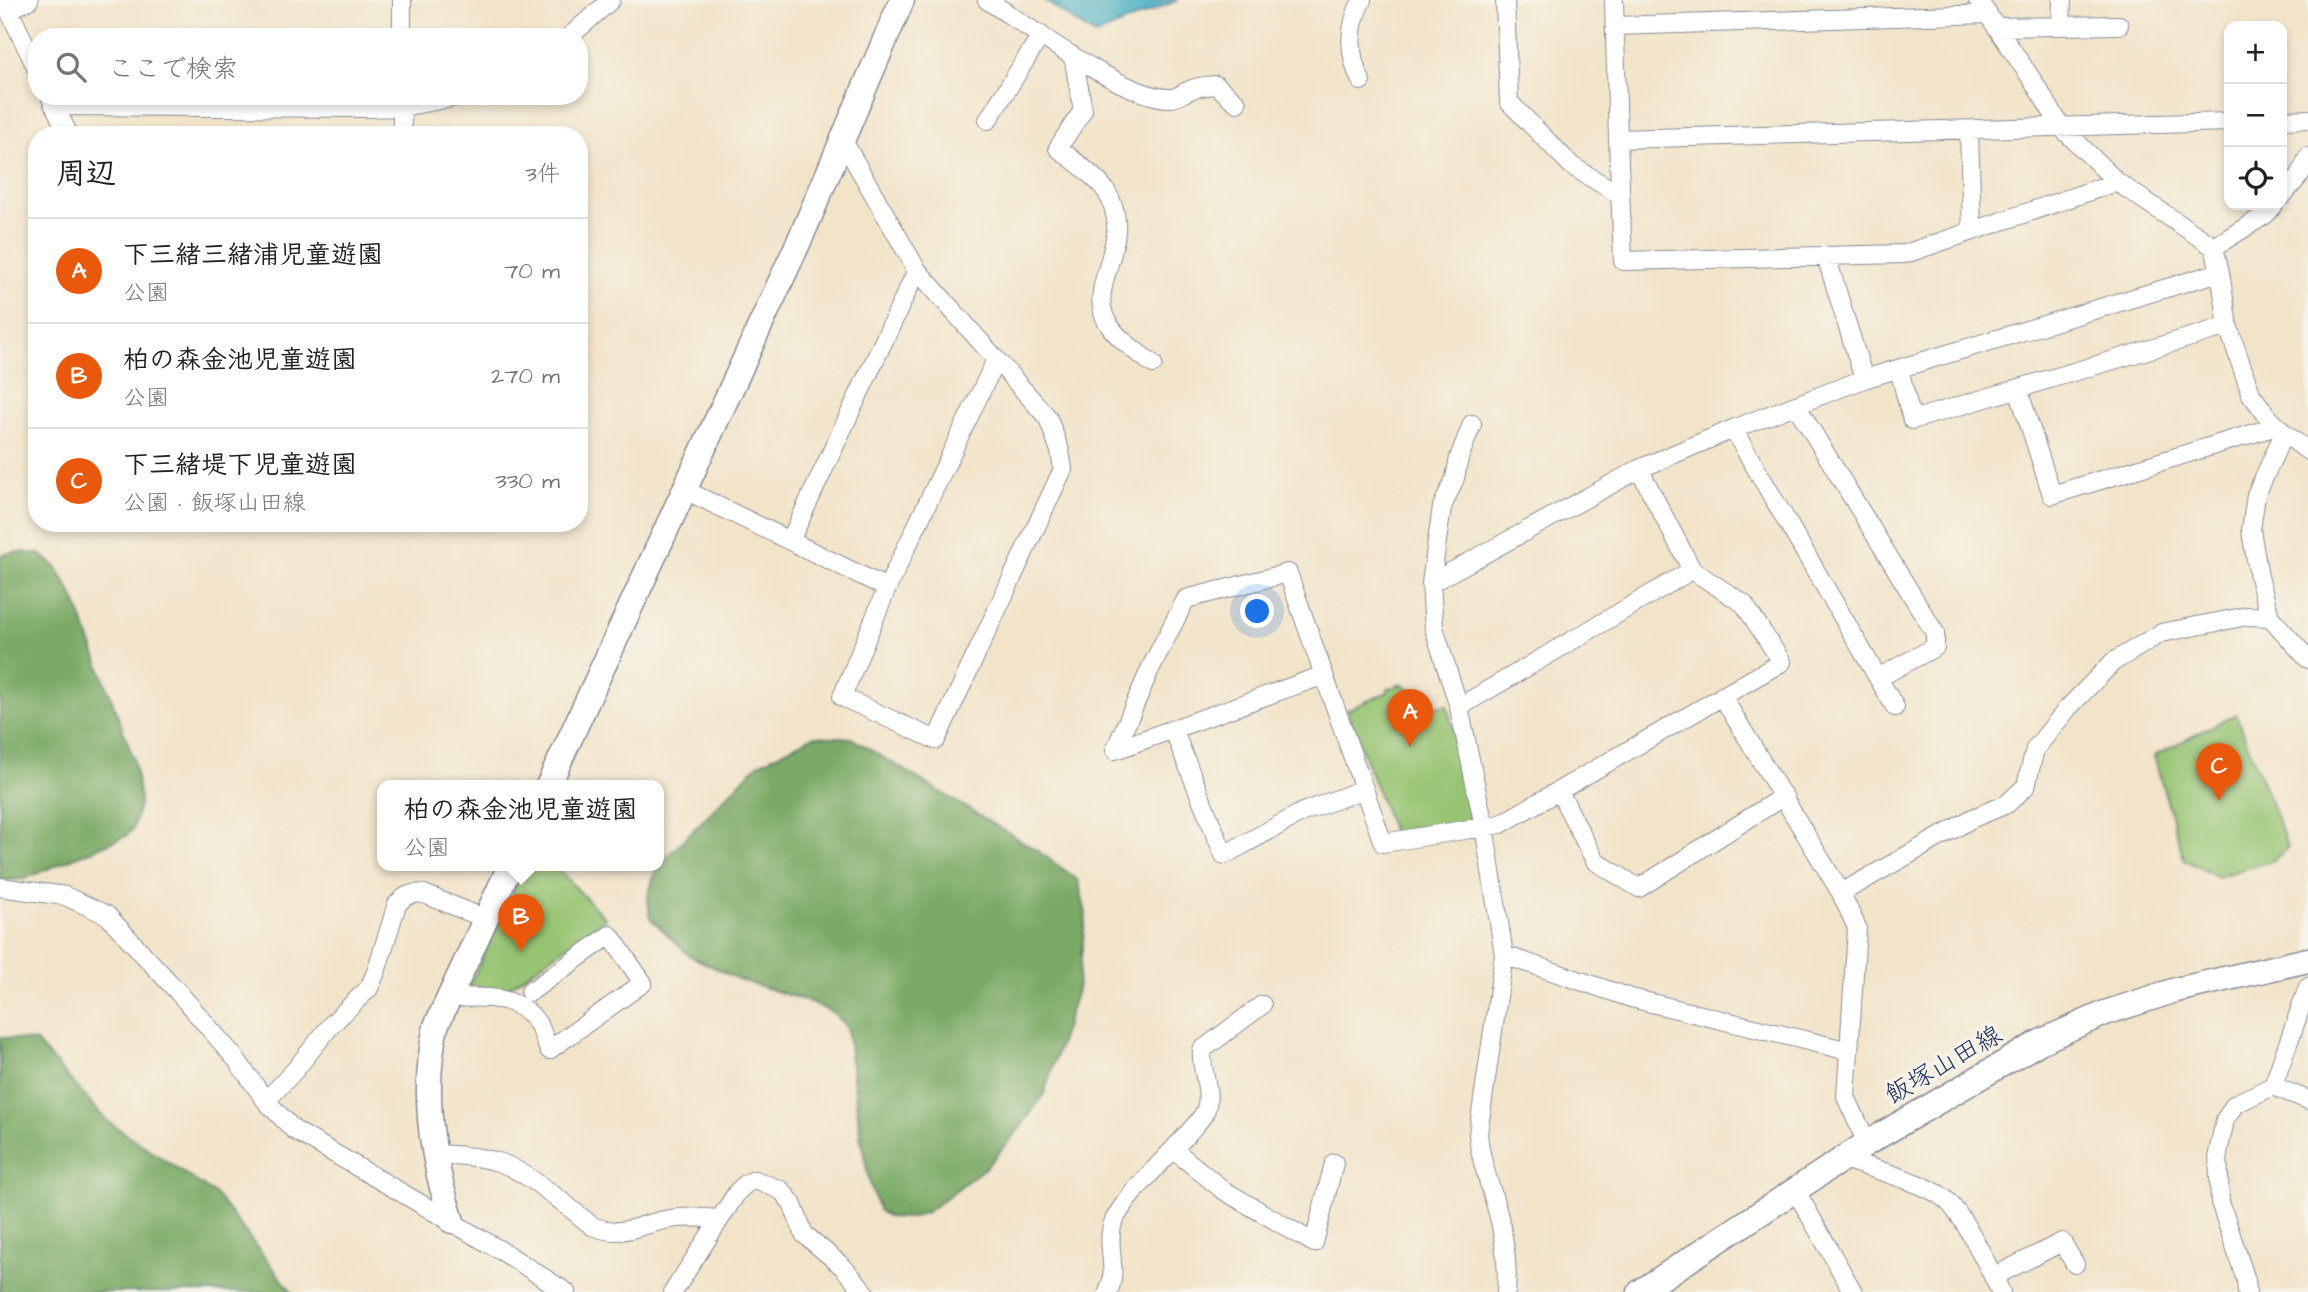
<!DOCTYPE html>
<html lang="ja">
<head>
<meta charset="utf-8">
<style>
	body { margin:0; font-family:"Architects Daughter","Klee One",sans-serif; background:#f6f6f6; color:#202124 }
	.controls { position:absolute; right:21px; top:21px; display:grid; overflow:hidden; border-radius:14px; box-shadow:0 4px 10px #0003 }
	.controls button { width:63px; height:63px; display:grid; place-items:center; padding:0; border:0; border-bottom:2px solid #e0e0e0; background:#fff; color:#202124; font:35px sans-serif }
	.you { position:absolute; left:1258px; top:612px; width:24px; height:24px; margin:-18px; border:5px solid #fff; border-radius:50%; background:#1a73e8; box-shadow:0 0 0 10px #1a73e833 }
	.badge { display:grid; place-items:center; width:46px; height:46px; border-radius:50%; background:#ea580c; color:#fff; font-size:23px; font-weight:700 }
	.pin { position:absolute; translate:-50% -58px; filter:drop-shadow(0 2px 4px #0008) }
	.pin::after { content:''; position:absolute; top:37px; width:24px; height:21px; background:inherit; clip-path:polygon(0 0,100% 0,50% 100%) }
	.popup { position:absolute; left:377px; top:780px; width:287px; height:91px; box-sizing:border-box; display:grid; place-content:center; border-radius:14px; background:#fff; filter:drop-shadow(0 2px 5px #0005); font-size:23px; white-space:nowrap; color:#757577 }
	.popup b { font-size:26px; color:#202124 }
	.popup::after { content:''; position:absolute; left:50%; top:100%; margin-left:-14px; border:14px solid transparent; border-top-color:#fff }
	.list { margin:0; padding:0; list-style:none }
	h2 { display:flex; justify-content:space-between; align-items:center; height:91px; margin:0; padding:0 28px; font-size:30px }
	h2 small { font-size:23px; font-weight:400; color:#757577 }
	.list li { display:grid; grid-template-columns:46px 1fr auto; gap:21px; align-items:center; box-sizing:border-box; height:105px; padding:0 28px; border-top:2px solid #e0e0e0 }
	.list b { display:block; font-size:26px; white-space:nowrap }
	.list p { margin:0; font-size:23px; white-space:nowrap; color:#757577 }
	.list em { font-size:23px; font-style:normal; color:#757577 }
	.icon { flex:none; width:38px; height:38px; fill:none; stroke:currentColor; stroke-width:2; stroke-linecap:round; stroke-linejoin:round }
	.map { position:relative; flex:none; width:2308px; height:1292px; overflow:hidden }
	.search { position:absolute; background:#fff; box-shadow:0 4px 10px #0003; left:28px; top:28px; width:560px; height:77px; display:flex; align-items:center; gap:18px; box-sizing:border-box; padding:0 24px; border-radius:28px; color:#757577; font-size:26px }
	.panel { position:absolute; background:#fff; box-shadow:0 4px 10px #0003; left:28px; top:126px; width:560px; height:406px; border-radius:28px }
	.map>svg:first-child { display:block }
	.green { fill:#98c573; stroke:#5a7a68; stroke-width:2 }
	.forest { fill:#7aaa65; stroke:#4a6c62; stroke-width:2 }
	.water { fill:#41abc0; stroke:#2e6d8f; stroke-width:2 }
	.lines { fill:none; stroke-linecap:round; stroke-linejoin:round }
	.street-casing { stroke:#868a94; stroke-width:20 }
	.secondary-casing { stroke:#868a94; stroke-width:27 }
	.street { stroke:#fff; stroke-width:18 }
	.secondary { stroke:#fff; stroke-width:24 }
	.labels { text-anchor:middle; stroke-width:7; stroke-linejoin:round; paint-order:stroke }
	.street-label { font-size:26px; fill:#1b2f5e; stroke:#f7f3e8 }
</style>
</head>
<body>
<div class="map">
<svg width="2308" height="1292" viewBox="0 0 2308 1292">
	<rect width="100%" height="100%" fill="#f7f3e8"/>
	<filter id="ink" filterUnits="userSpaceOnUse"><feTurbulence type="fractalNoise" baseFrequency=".0143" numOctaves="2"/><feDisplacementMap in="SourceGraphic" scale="14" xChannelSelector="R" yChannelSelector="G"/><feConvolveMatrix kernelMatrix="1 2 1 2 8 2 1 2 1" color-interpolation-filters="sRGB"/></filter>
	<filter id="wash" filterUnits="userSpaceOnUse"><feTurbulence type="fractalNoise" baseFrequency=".00686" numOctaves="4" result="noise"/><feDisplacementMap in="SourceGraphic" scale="28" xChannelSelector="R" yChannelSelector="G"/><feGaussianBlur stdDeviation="1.57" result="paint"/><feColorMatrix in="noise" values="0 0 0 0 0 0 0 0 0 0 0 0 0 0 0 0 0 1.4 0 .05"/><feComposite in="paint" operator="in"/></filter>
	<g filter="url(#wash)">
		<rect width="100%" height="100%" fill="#f2e4c9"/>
		<!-- green -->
		<path class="green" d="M1402,684L1436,707L1447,705L1474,811L1469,823L1394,835L1347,710L1388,692V689Z
			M2236,714L2288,847L2274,860L2217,877L2184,859L2154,756Z
			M525,866H555L605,918L504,991L469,986Z"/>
		<!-- forest -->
		<path class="forest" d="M17,552L40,554L57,568L75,600L134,760L140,800L133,829L126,836L24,879L0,881V555Z
			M814,736L851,738L1038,851L1078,880L1086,914L1077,990L1044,1094L1018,1131L986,1167L928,1211L911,1218L889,1217L879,1211L870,1184L861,1140L847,1028L834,1013L810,1002L738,979L690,956L650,918L648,897L656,868L758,764Z
			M0,1037L36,1042L106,1120L216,1195L292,1292H0Z"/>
		<!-- water -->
		<path class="water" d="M1044,0H1178L1095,35Z"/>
	</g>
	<g filter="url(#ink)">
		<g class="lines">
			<!-- street casing -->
			<g class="street-casing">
				<path id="street" d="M4,0L37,69
					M402,0V37
					M987,0C1026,25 1127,100 1171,98C1177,98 1184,92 1190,90C1198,86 1207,86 1216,85L1237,103
					M1505,0L1509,102L1572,166L1620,195
					M1614,0L1618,139L2229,122
					M1978,0L2033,81L2062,128L2117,182L2214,247L2220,272L2228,326L2251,394L2268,417L2284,433L2308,451
					M9,10L29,0
					M1615,26L1988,14
					M2061,26L2062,0
					M1996,27L2119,25
					M569,37L611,0
					M1073,56L1083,110L1058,148C1071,158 1098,178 1106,191C1138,241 1082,286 1109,325C1120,341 1137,352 1153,364
					M1361,81C1348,54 1348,27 1362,0
					M51,99L69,135
					M54,106L366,108L402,107L462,96
					M988,120L1041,35
					M2282,120L2308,119
					M1969,131L1972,231
					M402,135V96
					M842,139L917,270L1048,418L1060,451L1063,469L936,740L842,697L887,588L996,360
					M1618,139L1623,261L1905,254L2117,182
					M2282,196L2300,175L2308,157
					M2214,247L2265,215L2274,205
					M1826,256L1864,379
					M1899,369L1912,420L2228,326
					M2018,389L2052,495L2277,426
					M1796,405L1935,633V647L1878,678
					M1472,424L1459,458L1455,478L1442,507L1431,583L1434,628L1459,707L1484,826L1504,955L1478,1134C1481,1169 1496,1197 1502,1231C1506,1252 1508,1271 1506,1292
					M1733,429L1895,707
					M2284,433L2256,495L2251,530L2259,577L2270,617L2308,659
					M1639,469L1733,429L1864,379L2220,272
					M685,490L887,588
					M790,541L917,270
					M1324,675L1115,750L1151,667L1186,599L1288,573L1383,843L1501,824L1782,662L1744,604L1692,570L1639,469L1431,583
					M1722,696L1841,893L1857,928L1846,1097L1867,1143
					M1459,707L1692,570
					M1173,729L1224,855L1303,812L1364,789
					M1559,791L1595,861L1639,888L1784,796
					M0,887L65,896L107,915L178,992L236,1059L266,1101L294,1130L505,1253L566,1292
					M1841,893L1973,818L2007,804L2026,786L2035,749L2068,708L2113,662L2161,633L2248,616L2270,617
					M1504,955L1631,998L1849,1051
					M450,998C482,997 518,993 538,1024C543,1031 545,1042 549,1050L643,983L610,935L530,992
					M2273,1086L2308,1100
					M266,1101L295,1070L332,1024L369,988L376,972L397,904C406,895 412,892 424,894L486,919
					M1174,1150L1223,1190L1314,1243L1334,1163
					M433,1154C455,1155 477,1156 498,1162C525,1170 569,1207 592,1226C626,1239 639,1223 671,1219C688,1216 704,1218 720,1219
					M1844,1159C1869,1168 1927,1183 1945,1199C1965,1216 1988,1267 2001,1292
					M1796,1191L1853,1292
					M1993,1277L2062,1242L2075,1264
					M673,1292L738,1191L747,1183L755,1180L781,1190L792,1203L804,1234L843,1267L865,1292
					M1108,1292C1119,1271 1105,1244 1113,1223C1124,1196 1169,1156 1190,1131C1195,1125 1203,1118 1206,1109C1212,1090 1200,1069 1202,1050L1262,1005
					M2247,1292L2246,1280L2220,1202L2218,1153L2225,1120L2235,1104L2273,1086L2308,987"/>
			</g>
			<!-- secondary casing -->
			<g class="secondary-casing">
				<path id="secondary" d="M548,786L801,237L902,0
					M452,1221C431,1158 421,1092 436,1026L510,866
					M1640,1292L1867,1143L2040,1042L2105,1013L2176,990L2308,960"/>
			</g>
			<!-- street -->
			<use href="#street" class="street"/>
			<!-- secondary -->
			<use href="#secondary" class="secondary"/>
		</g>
	</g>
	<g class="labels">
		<!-- street labels -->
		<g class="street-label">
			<text transform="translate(1943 1064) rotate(-30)" y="9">飯塚山田線</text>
		</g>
	</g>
</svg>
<div class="controls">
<button>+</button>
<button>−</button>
<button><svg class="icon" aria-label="locate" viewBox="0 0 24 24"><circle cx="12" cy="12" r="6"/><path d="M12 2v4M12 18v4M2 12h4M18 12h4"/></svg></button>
</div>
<div class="you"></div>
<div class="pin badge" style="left:1410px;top:747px">A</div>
<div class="pin badge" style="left:521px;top:952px">B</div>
<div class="popup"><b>柏の森金池児童遊園</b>公園</div>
<div class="pin badge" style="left:2219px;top:801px">C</div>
<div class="search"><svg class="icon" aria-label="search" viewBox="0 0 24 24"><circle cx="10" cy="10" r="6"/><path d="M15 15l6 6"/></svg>ここで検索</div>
<section class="panel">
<h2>周辺<small>3件</small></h2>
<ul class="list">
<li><span class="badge">A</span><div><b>下三緒三緒浦児童遊園</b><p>公園</p></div><em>70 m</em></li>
<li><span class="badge">B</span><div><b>柏の森金池児童遊園</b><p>公園</p></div><em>270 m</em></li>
<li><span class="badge">C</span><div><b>下三緒堤下児童遊園</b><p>公園 · 飯塚山田線</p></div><em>330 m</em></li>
</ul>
</section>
</div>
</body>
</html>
